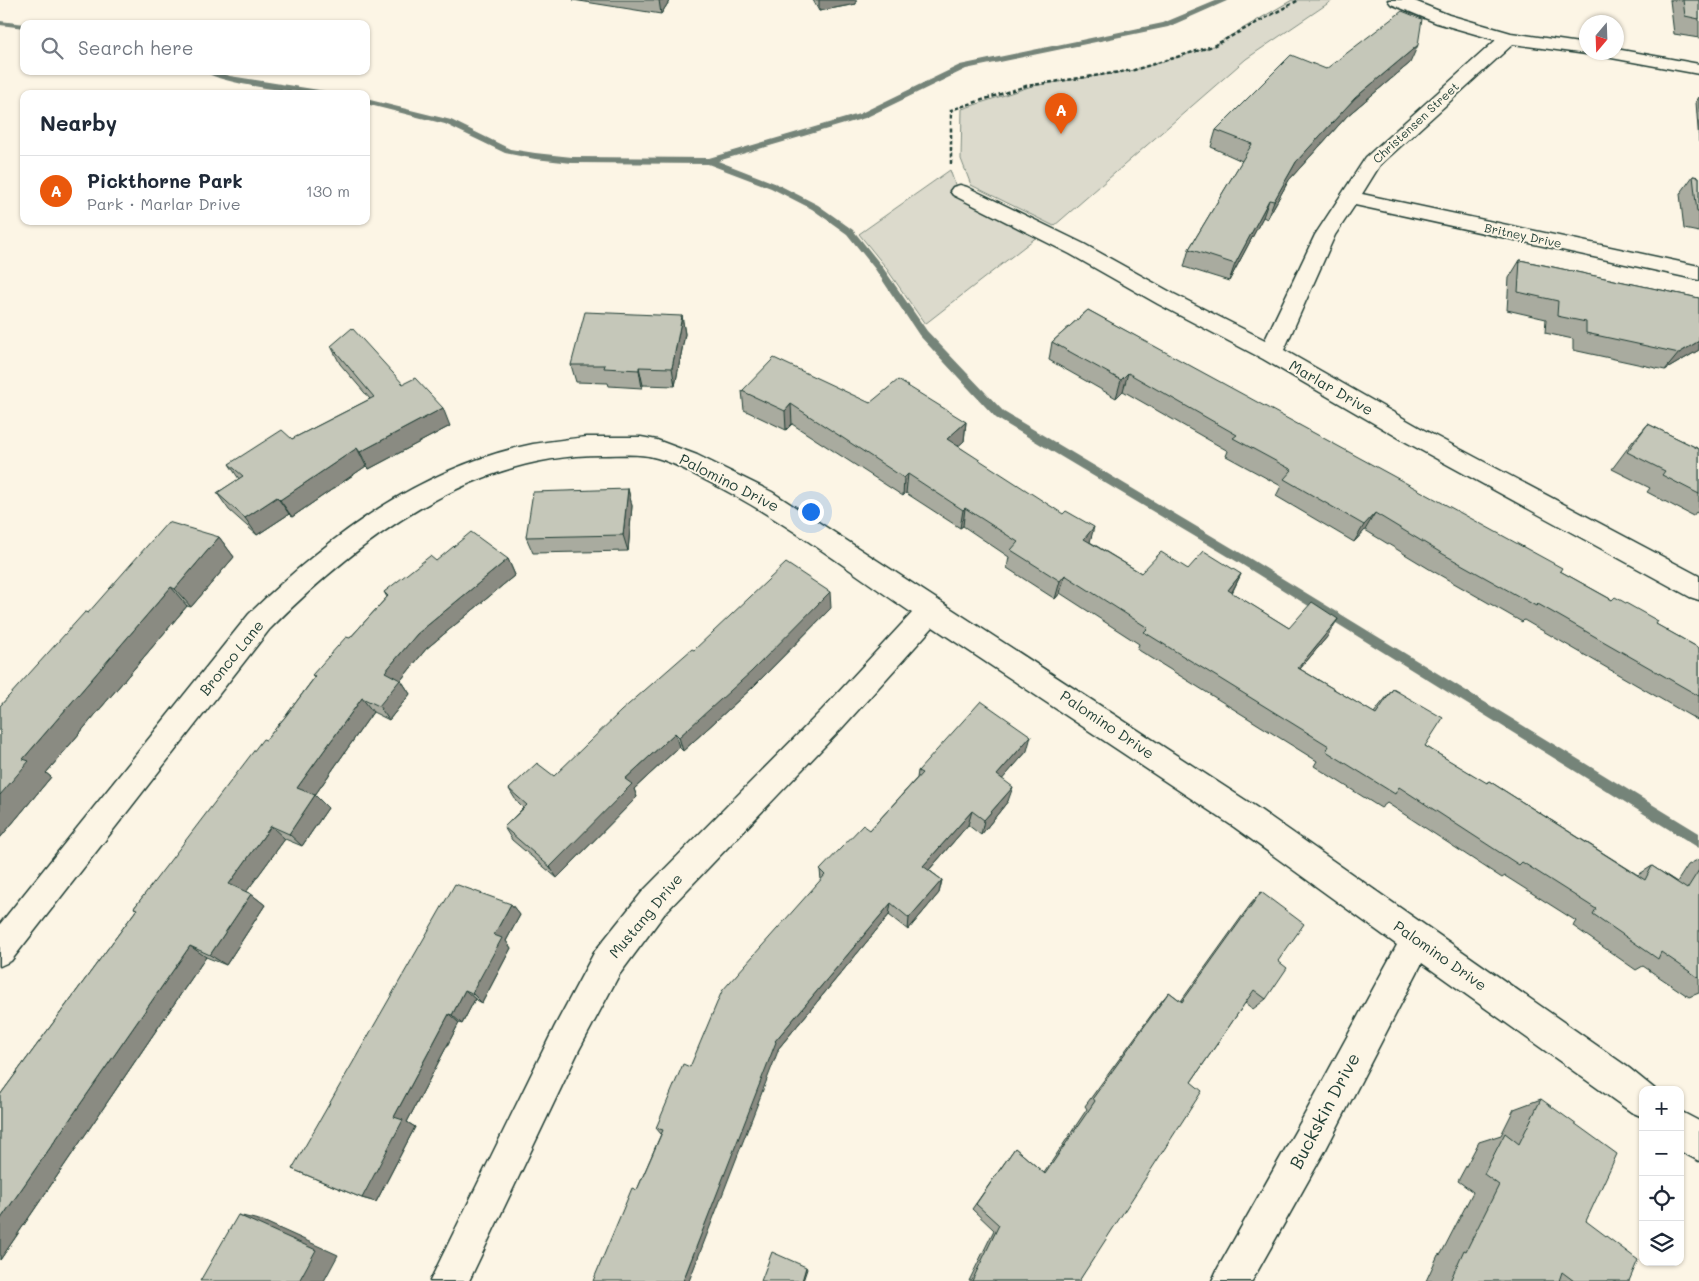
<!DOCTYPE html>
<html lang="en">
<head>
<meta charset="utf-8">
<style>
	body { margin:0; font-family:Mali,sans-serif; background:#f6f6f7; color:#1f2937 }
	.controls { position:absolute; right:15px; bottom:15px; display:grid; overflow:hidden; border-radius:10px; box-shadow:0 1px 4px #0004 }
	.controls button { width:45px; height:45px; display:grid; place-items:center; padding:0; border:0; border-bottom:1px solid #e0e1e3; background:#fff; color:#1f2937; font:25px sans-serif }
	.compass { position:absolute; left:1579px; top:15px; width:45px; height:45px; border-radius:50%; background:#fff; box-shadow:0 1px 4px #0004; rotate:199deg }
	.you { position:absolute; left:810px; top:511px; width:18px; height:18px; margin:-12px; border:4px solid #fff; border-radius:50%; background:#1a73e8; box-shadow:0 0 0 8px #1a73e833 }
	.badge { display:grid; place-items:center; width:32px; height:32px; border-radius:50%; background:#ea580c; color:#fff; font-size:16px; font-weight:700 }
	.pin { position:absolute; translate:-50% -41px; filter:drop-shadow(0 1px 2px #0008) }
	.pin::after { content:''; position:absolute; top:26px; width:18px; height:15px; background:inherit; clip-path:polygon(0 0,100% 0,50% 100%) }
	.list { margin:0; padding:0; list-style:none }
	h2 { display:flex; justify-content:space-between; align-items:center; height:65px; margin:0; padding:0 20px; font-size:21px }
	h2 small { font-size:16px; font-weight:400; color:#747a83 }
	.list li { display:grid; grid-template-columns:32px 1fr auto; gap:15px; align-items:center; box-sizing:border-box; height:70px; padding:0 20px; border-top:1px solid #e0e1e3 }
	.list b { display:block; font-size:19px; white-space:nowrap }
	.list p { margin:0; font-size:16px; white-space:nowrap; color:#747a83 }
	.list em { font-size:16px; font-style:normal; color:#747a83 }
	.icon { flex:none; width:28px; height:28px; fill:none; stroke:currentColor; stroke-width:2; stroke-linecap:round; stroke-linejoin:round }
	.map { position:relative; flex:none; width:1699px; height:1281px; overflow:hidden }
	.search { position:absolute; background:#fff; box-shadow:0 1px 4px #0004; left:20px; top:20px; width:350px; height:55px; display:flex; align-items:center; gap:12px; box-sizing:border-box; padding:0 18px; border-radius:10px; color:#747a83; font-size:19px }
	.panel { position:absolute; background:#fff; box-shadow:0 1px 4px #0004; left:20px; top:90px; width:350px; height:135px; border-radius:10px }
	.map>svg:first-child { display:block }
	.green { fill:#dcdacc; stroke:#7e8c80 }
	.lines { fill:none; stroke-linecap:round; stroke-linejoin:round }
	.stream { fill:#758479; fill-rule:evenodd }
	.minor-casing { stroke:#1f3d34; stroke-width:3 }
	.path { stroke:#1f3d34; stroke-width:2.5; stroke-dasharray:4 2.5; stroke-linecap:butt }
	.minor { fill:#fcf5e5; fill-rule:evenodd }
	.wall { fill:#a9ab9f; stroke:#1f3d34 }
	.shaded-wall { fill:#8a8b82; stroke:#1f3d34 }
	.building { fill:#c5c7b9; stroke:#1f3d34 }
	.labels { text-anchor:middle; stroke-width:4; stroke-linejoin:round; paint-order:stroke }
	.far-street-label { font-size:12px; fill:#1f3d34; stroke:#fcf5e5 }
	.street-label { font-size:15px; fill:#1f3d34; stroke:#fcf5e5 }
	.near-street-label { font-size:18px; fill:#1f3d34; stroke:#fcf5e5 }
</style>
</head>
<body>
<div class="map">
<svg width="1699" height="1281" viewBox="0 0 1699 1281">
	<rect width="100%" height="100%" fill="#fcf5e5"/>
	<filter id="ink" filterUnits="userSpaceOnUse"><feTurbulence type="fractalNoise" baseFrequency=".02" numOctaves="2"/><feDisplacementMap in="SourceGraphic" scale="10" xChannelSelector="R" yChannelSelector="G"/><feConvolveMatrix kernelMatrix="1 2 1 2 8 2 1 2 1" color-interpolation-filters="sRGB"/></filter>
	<g filter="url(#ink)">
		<!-- green -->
		<path class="green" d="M1292,0H1333L1246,59L1054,226L971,185L961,159L962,109L1032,86L1135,70L1211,47Z
			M950,170L959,196L1038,236L925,324L884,265L859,234Z"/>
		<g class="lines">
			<!-- stream -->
			<path class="stream" d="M1218,0H1229L1168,27L966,69L865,118L718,161L777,184L818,205L853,230L881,265L927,331L1004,412L1249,558L1699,833V848L1241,564L996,418L919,335L875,269L847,234L812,209L771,188L708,164L572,163L535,159L505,153L445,124L366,104V99L451,120L510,149L535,153L572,157L709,158L859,114L960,65L1163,23Z
				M0,21L25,24L24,28L0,25Z
				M204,71H217L230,76L325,91L329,94C304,94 222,85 204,71Z"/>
			<!-- minor casing -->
			<g class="minor-casing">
				<path id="minor" d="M1388,0H1412L1449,15L1511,33L1586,44V52H1593L1586,54L1513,44L1380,165L1362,194L1699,266V280L1355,205L1335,235L1284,350L1424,430L1699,576V600L1690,597L1406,442L1263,359L1158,304L1070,254L953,195L950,191L953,187L960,185L967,187L1084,244L1174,294L1265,340L1315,235L1366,157L1496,40L1437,23L1391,4Z
					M1616,49L1699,64V74L1606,57L1600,56L1597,52H1616Z
					M586,437H641L657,440L697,455L772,492L1256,807L1629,1068L1656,1090H1643V1117L1631,1112L1422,963L1326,1149L1252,1281H1212L1218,1268L1300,1123L1397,945L1234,827L933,627L842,728L665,913L619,975L579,1050L469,1281H430L555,1026L595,951L643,891L822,710L912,613C844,567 779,516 705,480C690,472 674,463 657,458C640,453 622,455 604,455C471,454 358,540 269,630L11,961L0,966V924L249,614C329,536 421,467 533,444C551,441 569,439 586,437Z
					M1680,1111L1699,1121V1161L1680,1151Z"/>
			</g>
			<!-- path -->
			<path class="path" d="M951,164V110L1026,86L1134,70L1213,46L1299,0"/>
			<!-- minor -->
			<use href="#minor" class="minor"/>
		</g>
		<!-- wall -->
		<path class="wall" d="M573,0H670L661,14Z
			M813,0H856V4L819,11Z
			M1670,0H1699V38L1674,34Z
			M1410,63L1347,116L1289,180L1267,219L1263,217L1229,281L1184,267L1189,249L1242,161L1211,147L1216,130L1326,69Z
			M1699,97V142L1696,102Z
			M1693,176L1699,177V232L1684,229L1680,194Z
			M1520,260L1699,298V350L1665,370L1573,350V339L1545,333L1546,319L1507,310L1509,278Z
			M1088,310L1699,648V721L1524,620L1522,622L1431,570L1365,530L1354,542L1276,496L1281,486L1226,456L1228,451L1123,391L1116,398L1049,360L1052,342Z
			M682,316L685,334L675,386L643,385L642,388L609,386L608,383L576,382L571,365Z
			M331,346L403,384L450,426L369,469L366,466L292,517L289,514L257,535L229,510L217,493L239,479L229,464L292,439L370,399L340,364Z
			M742,391L870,403L966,422L964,441L958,446L1090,542L1141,573L1188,569L1241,574L1232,593L1289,628L1327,637L1300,669L1374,713L1380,705L1393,689L1425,746L1486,783L1489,781L1638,875L1652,866L1677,882L1688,865L1699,859V993L1689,997L1643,966L1636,970L1573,926L1576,921L1505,876L1502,878L1387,803L1381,808L1314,766L1317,761L1137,649L1139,644L1060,593L1055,599L1007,568L1009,557L963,526L960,528L906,493L903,496L792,424L786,430L744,410Z
			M1648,424L1699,449V514L1696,512L1693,516L1647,492L1650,488L1612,469L1633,441Z
			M628,489L632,506L628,551L533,553L526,537Z
			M219,537L234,557L191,607L187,606L46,773L51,777L0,838V706L88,613Z
			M508,559L515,575L426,649L401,680L410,694L389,720L373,712L315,795L328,808L302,846L285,839L246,892L251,894L265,905L226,965L206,957L0,1260V1095L137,909L134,908L266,740L285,717L314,678L312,675L350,638L387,597L384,592L436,561Z
			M831,608L753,687L683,751L679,747L634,789L637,797L557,878L512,840L504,827L523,808L517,802L509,789L554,776L694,650Z
			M1027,751L1002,779L1008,801L981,835L968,825L929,870L942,880L939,893L908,930L889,915L778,1049V1051L637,1190L661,1134L656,1128L690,1067L821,880L820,870L870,830L917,778L918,771Z
			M1261,892L1278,961L1266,999L1253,1009L1245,1003L1191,1082L1079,1281H969L994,1230L972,1209L1010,1155L1015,1148L1044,1173L1087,1109L1085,1106L1160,1003L1169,992L1181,1001L1250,905Z
			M511,904L520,915L506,941L511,948L482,1003L475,999L462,1024L459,1023L407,1122L415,1127L376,1202L362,1198L292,1169Z
			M1541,1099L1586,1221L1629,1281H1426L1438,1255L1441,1254L1473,1192L1458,1181L1479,1142L1501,1135L1514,1109Z"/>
		<!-- shaded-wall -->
		<path class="shaded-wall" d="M659,0H670L661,14Z
			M819,0H856V4L819,11Z
			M1418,45L1410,63L1347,116L1289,180L1267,219L1274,201L1296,162L1355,98Z
			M1269,200L1263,217L1229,281L1235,264Z
			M682,316L685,334L675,386L672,368Z
			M1699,341V350L1665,370L1679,353Z
			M639,367L643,385L642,388L639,370Z
			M1128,373L1123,391L1116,398L1121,380Z
			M791,404L792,424L786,430L785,411Z
			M443,408L450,426L369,469L360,452Z
			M966,422L964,441L945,458L947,439Z
			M357,448L366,466L292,517L280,500Z
			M908,474L906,493L903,496L904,478Z
			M628,489L632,506L628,551L623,535Z
			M277,497L289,514L257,535L245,518Z
			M965,508L963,526L960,528L963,510Z
			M1375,513L1365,530L1354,542L1364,525Z
			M1094,527L1089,546L1084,539Z
			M219,537L234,557L191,607L175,589Z
			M508,559L515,575L426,649L401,680L410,694L389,720L379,706L385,672L417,634Z
			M1241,574L1232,592L1219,608L1228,590Z
			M1065,575L1060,593L1055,599L1060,581Z
			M171,587L187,606L46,773L51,777L0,838V795L23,759Z
			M830,592L831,608L753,687L683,751L679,737Z
			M1338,619L1327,637L1287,684L1298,668Z
			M362,698L373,712L310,802L297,788Z
			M675,733L679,747L634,789L637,797L557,878L550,867L625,779Z
			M1031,736L1027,751L993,790L997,775Z
			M1013,787L1008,801L981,835L984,820Z
			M315,795L328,808L302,846L289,834Z
			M972,811L968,825L921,879L923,866Z
			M271,826L285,839L244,895L229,884Z
			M942,880L939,893L908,930L909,918Z
			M251,894L265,905L226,965L210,955Z
			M891,903L889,915L778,1049V1051L689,1281H683L775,1041Z
			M511,904L520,915L506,941L511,948L482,1003L472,993L494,935Z
			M190,946L206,957L0,1260V1220Z
			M465,990L475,999L462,1024L452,1015Z
			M449,1014L459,1023L407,1122L415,1127L376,1202L362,1198L394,1117Z
			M238,1215L263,1221L338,1255L324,1281H299Z
			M806,1267L807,1269L803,1281H802Z"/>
		<!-- building -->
		<path class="building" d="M1683,0H1699V19L1685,16Z
			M1402,11L1422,19L1418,45L1355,98L1296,162L1274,201L1269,200L1235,264L1189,249L1252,144L1216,130L1291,55L1326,69Z
			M1693,176L1699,177V212H1697Z
			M1520,260L1699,298V341L1679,353L1586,333V322L1557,316L1558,301L1518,292Z
			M1088,310L1562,568L1560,571L1612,600L1615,597L1658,621L1656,624L1699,648V696L1538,604L1536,606L1443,554L1375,513L1364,525L1284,479L1292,470L1233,438L1237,435L1128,373L1121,380L1052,342Z
			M585,312L682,316L672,368L639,367V370L604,368L605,365H571Z
			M352,328L403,384L415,378L443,408L360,452L357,448L280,500L277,497L245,518L217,493L243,476L229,464L282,430L292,439L374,397L331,346Z
			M774,358L870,403L898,380L966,422L947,439L1063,514L1066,511L1094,527L1084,539L1141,573L1161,552L1188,569L1204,551L1241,574L1228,590L1289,628L1312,602L1338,619L1298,668L1376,714L1393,689L1443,718L1425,746L1487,783L1489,781L1645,880L1652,866L1687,889L1699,870V978L1661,952L1658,959L1593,914L1596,909L1522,862L1519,865L1399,787L1395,794L1326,751L1329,746L1144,632L1148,628L1065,575L1060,581L1011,550L1018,542L965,508L963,510L908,474L904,478L791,404L785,411L742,391Z
			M1648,424L1699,449V494L1662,475L1665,471L1627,452Z
			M628,489L623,535L526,537L533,492Z
			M168,522L219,537L175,589L171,587L23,759L29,761L0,795V706L85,612L88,613Z
			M471,532L508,559L417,634L385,672L400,680L379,706L362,698L297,788L315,795L289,834L271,826L229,884L251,894L210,955L190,946L0,1220V1095L137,909L134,908L263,739L266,740L285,717L315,677L312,675L346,637L350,638L388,596L384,592L430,556L436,561Z
			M786,563L830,592L751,672L679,737L675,733L625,779L632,784L550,867L504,827L527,805L509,789L537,763L554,776L621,711L692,649L694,650Z
			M981,701L1031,736L997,775L1013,787L984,820L972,811L923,866L942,880L909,918L891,903L775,1041L776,1042L683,1281H593L632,1188L637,1190L663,1130L656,1128L683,1064L690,1067L722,991L825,875L820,870L863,825L870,830L922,773L918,771Z
			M455,884L511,904L494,935L502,938L472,993L465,990L452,1015L449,1014L394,1117L403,1120L362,1198L292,1169Z
			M1261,892L1304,924L1278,961L1287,968L1266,999L1254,990L1191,1082L1202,1091L1079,1281H972L999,1225L976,1204L1015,1148L1045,1174L1095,1101L1093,1098L1169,992L1182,1002Z
			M1541,1099L1617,1154L1586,1221L1638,1260L1629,1281H1574L1562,1272L1559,1281H1450L1464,1250L1466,1251L1499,1185L1484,1174L1505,1133L1519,1144Z
			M238,1215L316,1250L299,1281H200Z
			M772,1252L806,1267L802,1281H761Z"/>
	</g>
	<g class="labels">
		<!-- far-street labels -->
		<g class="far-street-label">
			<text transform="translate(1416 123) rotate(-43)" y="4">Christensen Street</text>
			<text transform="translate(1523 236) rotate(12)" y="4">Britney Drive</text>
		</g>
		<!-- street labels -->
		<g class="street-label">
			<text transform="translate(1331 388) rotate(30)" y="5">Marlar Drive</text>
			<text transform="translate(729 483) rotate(27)" y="5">Palomino Drive</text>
			<text transform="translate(232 658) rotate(-51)" y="5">Bronco Lane</text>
			<text transform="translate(1107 725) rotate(34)" y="5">Palomino Drive</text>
			<text transform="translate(646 916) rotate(-50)" y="5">Mustang Drive</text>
			<text transform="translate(1440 956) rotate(35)" y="5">Palomino Drive</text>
		</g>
		<!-- near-street labels -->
		<g class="near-street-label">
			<text transform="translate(1325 1111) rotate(-62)" y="6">Buckskin Drive</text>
		</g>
	</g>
</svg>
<div class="controls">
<button>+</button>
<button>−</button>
<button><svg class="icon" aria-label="locate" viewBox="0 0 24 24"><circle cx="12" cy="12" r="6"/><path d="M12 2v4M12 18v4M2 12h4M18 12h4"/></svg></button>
<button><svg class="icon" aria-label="layers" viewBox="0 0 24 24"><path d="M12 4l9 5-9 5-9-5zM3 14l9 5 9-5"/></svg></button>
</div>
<svg class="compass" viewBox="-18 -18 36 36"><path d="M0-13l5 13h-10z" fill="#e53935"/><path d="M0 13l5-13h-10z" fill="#747a83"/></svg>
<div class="you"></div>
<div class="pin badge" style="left:1061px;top:134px">A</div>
<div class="search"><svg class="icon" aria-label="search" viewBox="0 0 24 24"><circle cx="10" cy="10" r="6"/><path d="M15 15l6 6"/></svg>Search here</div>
<section class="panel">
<h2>Nearby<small></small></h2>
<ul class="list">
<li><span class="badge">A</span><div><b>Pickthorne Park</b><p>Park · Marlar Drive</p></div><em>130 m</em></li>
</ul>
</section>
</div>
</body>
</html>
